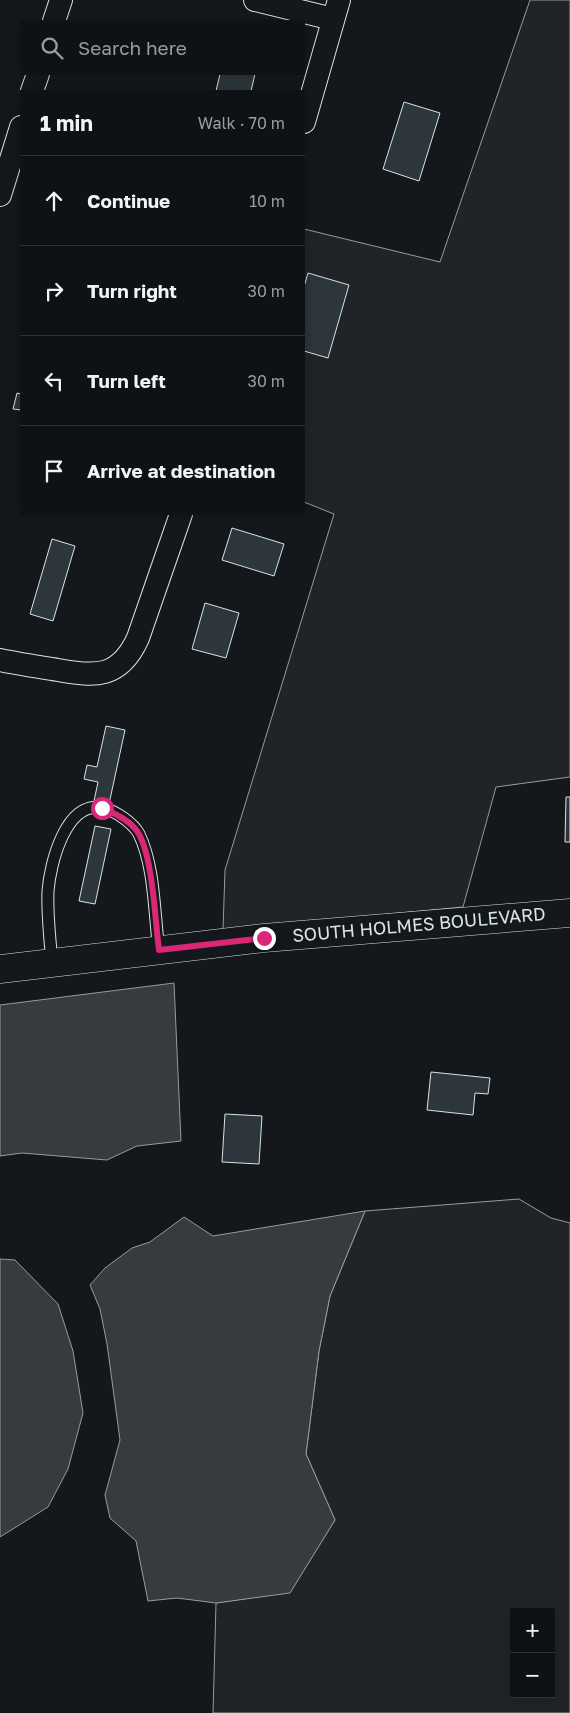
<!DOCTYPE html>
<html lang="en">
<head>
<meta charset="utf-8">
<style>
	body { margin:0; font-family:"Golos Text",sans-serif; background:#181b1e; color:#f1f3f6 }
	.controls { position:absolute; right:15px; bottom:15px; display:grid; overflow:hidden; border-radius:0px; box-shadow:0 2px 12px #0003 }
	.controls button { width:45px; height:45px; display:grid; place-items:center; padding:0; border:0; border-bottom:1px solid #2f3234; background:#0f1215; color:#f1f3f6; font:25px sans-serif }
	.stop { position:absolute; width:15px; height:15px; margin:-11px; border:4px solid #db2777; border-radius:50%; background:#fff }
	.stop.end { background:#db2777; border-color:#fff; box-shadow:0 1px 5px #0008 }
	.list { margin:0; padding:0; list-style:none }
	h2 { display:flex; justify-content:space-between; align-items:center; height:65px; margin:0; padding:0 20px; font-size:21px }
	h2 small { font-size:16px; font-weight:400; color:#9b9ea0 }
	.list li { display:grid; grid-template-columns:32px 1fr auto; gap:15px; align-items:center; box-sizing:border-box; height:90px; padding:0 20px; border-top:1px solid #2f3234 }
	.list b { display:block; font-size:19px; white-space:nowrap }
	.list em { font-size:16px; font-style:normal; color:#9b9ea0 }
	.icon { flex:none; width:28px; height:28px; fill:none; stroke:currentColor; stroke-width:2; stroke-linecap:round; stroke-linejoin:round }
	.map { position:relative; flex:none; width:570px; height:1713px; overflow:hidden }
	.search { position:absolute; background:#0f1215; box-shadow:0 2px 12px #0003; left:20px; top:20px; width:285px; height:55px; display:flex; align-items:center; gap:12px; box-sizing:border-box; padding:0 18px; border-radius:0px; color:#9b9ea0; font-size:19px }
	.panel { position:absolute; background:#0f1215; box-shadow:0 2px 12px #0003; left:20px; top:90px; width:285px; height:425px; border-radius:0px }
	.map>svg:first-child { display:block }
	.green { fill:#202428; stroke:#939e99; fill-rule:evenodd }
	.water { fill:#363b3e; stroke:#939e99 }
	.building { fill:#2c363c; stroke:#d8e6dc }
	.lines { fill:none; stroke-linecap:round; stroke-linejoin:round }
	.service-casing { stroke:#d8e6dc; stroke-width:13 }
	.minor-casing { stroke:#d8e6dc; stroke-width:24 }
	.primary-casing { stroke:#d8e6dc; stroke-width:29 }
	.service { stroke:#14181c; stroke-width:11 }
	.minor { stroke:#14181c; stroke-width:22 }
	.primary { stroke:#14181c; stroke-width:28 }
	.route { stroke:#db2777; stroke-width:6 }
	.labels { text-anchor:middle; stroke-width:4; stroke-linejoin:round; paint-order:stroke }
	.street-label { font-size:18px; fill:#d8e6dc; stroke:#14181c }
</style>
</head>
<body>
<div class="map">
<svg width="570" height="1713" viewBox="0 0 570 1713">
	<rect width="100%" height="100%" fill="#14181c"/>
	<!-- green -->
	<path class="green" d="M530,0H570V777L496,787L463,907L223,930L225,870L334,514L304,502V229L440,262Z
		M519,1199L551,1218L570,1223V1713H213L216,1603L290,1592L335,1520L306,1454L319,1351L330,1296L365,1211ZM514,1612H551V1694H514Z"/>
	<!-- water -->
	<path class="water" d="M174,983L181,1141L137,1146L107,1160L22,1153L0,1156V1005Z
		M365,1211L330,1296L319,1351L306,1454L335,1520L290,1593L216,1603L177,1598L148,1601L136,1541L110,1518L105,1495L120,1440L107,1344L100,1309L90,1285L105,1268L132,1248L150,1242L184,1217L213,1236Z
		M0,1259L15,1260L58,1304L73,1351L83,1413L68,1469L48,1507L0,1537Z"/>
	<!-- building -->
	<path class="building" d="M220,74H255L251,91H216Z
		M404,102L440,113L419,181L383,169Z
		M308,273L349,285L328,358L304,351V287Z
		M17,393L21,394V410L13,409Z
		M232,528L284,544L274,576L222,560Z
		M52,539L75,546L53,621L30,614Z
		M205,603L239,613L226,658L192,649Z
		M106,726L125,730L109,804L94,801L98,782L84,779L87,765L97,767Z
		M566,797H570V842H565Z
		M95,826L111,829L95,904L79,901Z
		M431,1072L490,1078L488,1094L475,1093L473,1115L427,1110Z
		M225,1114L262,1116L259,1164L222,1162Z"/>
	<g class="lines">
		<!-- service casing -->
		<g class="service-casing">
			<path id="service" d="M52,963C50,939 47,915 48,891C50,864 66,799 103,808C116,811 133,823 139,834C155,867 154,914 159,950"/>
		</g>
		<!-- minor casing -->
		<g class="minor-casing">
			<path id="minor" d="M255,0L333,19
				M54,21L61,0
				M32,91L38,74
				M304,122L339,0
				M0,195L21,127
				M0,660C19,664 39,667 58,670C96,677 120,678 138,638L181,514"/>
		</g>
		<!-- primary casing -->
		<g class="primary-casing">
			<path id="primary" d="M0,969L264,938L570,913"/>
		</g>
		<!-- service -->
		<use href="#service" class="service"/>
		<!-- minor -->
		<use href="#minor" class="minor"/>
		<!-- primary -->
		<use href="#primary" class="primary"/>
	</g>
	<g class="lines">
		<!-- route -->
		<path class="route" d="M102,808C115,814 128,819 137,831C153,854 155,921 159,950L264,938"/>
	</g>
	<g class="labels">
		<!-- street labels -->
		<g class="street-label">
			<text transform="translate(419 925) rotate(-5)" y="6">SOUTH HOLMES BOULEVARD</text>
		</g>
	</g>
</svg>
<div class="controls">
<button>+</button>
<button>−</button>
</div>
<div class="stop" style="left:102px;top:808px"></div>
<div class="stop end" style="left:264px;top:938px"></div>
<div class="search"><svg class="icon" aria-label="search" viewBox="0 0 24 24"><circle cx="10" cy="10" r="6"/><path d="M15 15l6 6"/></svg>Search here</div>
<section class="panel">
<h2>1 min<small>Walk · 70 m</small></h2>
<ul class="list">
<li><svg class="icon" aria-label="ahead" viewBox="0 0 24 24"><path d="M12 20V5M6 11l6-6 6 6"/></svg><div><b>Continue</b></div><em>10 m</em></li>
<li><svg class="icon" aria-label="right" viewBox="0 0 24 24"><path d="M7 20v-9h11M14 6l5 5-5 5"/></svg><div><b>Turn right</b></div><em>30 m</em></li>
<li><svg class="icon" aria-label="left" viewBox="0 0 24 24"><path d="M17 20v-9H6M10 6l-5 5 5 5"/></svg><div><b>Turn left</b></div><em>30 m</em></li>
<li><svg class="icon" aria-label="arrive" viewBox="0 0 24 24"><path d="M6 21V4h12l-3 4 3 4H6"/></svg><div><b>Arrive at destination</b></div></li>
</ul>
</section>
</div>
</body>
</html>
